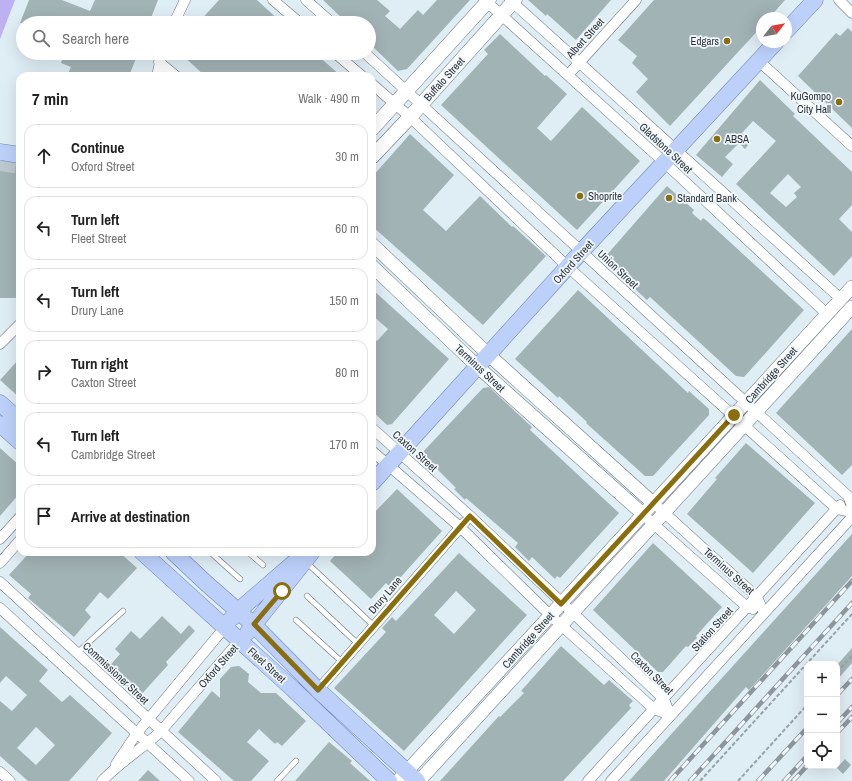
<!DOCTYPE html>
<html lang="en">
<head>
<meta charset="utf-8">
<style>
	body { margin:0; font-family:"Archivo Narrow",sans-serif; background:#f2f2f2; color:#222 }
	.controls { position:absolute; right:12px; bottom:12px; display:grid; overflow:hidden; border-radius:8px; box-shadow:0 4px 16px #0002 }
	.controls button { width:36px; height:36px; display:grid; place-items:center; padding:0; border:0; border-bottom:1px solid #e0e0e0; background:#fff; color:#222; font:20px sans-serif }
	.compass { position:absolute; left:756px; top:12px; width:36px; height:36px; border-radius:50%; background:#fff; box-shadow:0 4px 16px #0002; rotate:59deg }
	.stop { position:absolute; width:12px; height:12px; margin:-9px; border:3px solid #896e0e; border-radius:50%; background:#fff }
	.stop.end { background:#896e0e; border-color:#fff; box-shadow:0 1px 4px #0008 }
	.list { margin:0; padding:0; list-style:none }
	h2 { display:flex; justify-content:space-between; align-items:center; height:52px; margin:0; padding:0 16px; font-size:17px }
	h2 small { font-size:13px; font-weight:400; color:#767676 }
	.list li { display:grid; grid-template-columns:26px 1fr auto; gap:12px; align-items:center; box-sizing:border-box; height:64px; margin:0 8px 8px; padding:0 8px; border:1px solid #e0e0e0; border-radius:12px }
	.list b { display:block; font-size:15px; white-space:nowrap }
	.list p { margin:0; font-size:13px; white-space:nowrap; color:#767676 }
	.list em { font-size:13px; font-style:normal; color:#767676 }
	.icon { flex:none; width:22px; height:22px; fill:none; stroke:currentColor; stroke-width:2; stroke-linecap:round; stroke-linejoin:round }
	.map { position:relative; flex:none; width:852px; height:781px; overflow:hidden }
	.search { position:absolute; background:#fff; box-shadow:0 4px 16px #0002; left:16px; top:16px; width:360px; height:44px; display:flex; align-items:center; gap:10px; box-sizing:border-box; padding:0 14px; border-radius:22px; color:#767676; font-size:15px }
	.panel { position:absolute; background:#fff; box-shadow:0 4px 16px #0002; left:16px; top:72px; width:360px; height:484px; border-radius:12px }
	.map>svg:first-child { display:block }
	.green { fill:#bdb0f3 }
	.building { fill:#a2b3b5; fill-rule:evenodd }
	.lines { fill:none; stroke-linecap:round; stroke-linejoin:round }
	.primary-tunnel { stroke:#bcc8cf; stroke-width:16; stroke-dasharray:16 8; stroke-linecap:butt }
	.service-casing { stroke:#69757d; stroke-width:6 }
	.minor-casing { stroke:#69757d; stroke-width:11 }
	.tertiary-casing { stroke:#69757d; stroke-width:14 }
	.secondary-casing { stroke:#69757d; stroke-width:15 }
	.primary-casing { stroke:#6d85b3; stroke-width:17 }
	.path { stroke:#97a1a8; stroke-width:2; stroke-dasharray:4 2; stroke-linecap:butt }
	.service { stroke:#fff; stroke-width:5 }
	.minor { stroke:#fff; stroke-width:10 }
	.tertiary { stroke:#fff; stroke-width:13 }
	.secondary { stroke:#fff; stroke-width:14 }
	.primary { stroke:#bcd0fa; stroke-width:16 }
	.rail-casing { stroke:#8c969c; stroke-width:4.5 }
	.rail { stroke:#f1f9fe; stroke-width:3; stroke-dasharray:9; stroke-linecap:butt }
	.route { stroke:#896e0e; stroke-width:5 }
	.poi-dot { fill:#896e0e; stroke:#f1f9fe; stroke-width:1.5 }
	.labels { text-anchor:middle; stroke-width:3.5; stroke-linejoin:round; paint-order:stroke }
	.street-label { font-size:11px; fill:#2e3337; stroke:#f1f9fe }
	.poi-label { font-size:11px; fill:#2e3337; stroke:#f1f9fe; text-anchor:start }
</style>
</head>
<body>
<div class="map">
<svg width="852" height="781" viewBox="0 0 852 781">
	<rect width="100%" height="100%" fill="#dfedf5"/>
	<!-- green -->
	<path class="green" d="M0,0H15L0,39Z"/>
	<!-- building -->
	<path class="building" d="M29,0H62L90,11L95,0H158L149,23H20Z
		M219,0H257L282,23H198Z
		M323,0H377L390,11L385,16L400,29L418,10L423,15L437,0H470L407,69L398,71L369,43V23H347Z
		M528,0H611L576,40L547,14L546,16Z
		M654,0H785L769,18H762V26L670,126L636,92L648,79L632,63L637,56L618,40Z
		M848,28L852,32V128L798,76L836,33L840,36Z
		M500,34L545,76L546,75L567,94L537,128L551,141L582,107L640,161L577,230L441,105L488,54L484,50Z
		M65,53H138L129,76H67L71,67L61,63Z
		M180,53H315L341,76H205Z
		M760,80L795,114L793,116L852,172V205L839,219L852,232V256L834,276L736,184L776,141L753,121L742,133L751,141L745,149L739,143L725,157L733,164L722,177L696,155ZM788,174L801,187L794,193L797,197L786,207L770,193Z
		M410,134L454,175L423,210L446,231L480,196L512,227L513,226L546,256L483,325L372,226V177Z
		M0,162L20,164V273H16L17,298H0Z
		M667,186L694,210L692,213L701,221L703,218L707,221L804,310L744,377L736,376L650,297L647,300L609,265L611,262L605,257Z
		M372,289L449,359L392,424L387,425L372,411V337L377,341L388,329L372,315Z
		M578,290L688,393L689,391L709,409V415L653,476H645L586,423L587,422L559,396L558,398L515,359Z
		M852,329V465L842,475L776,413Z
		M20,358V398L0,380Z
		M489,387L532,427L530,430L619,513L560,578L557,576L555,579L532,557L529,561L515,547L518,543L466,498L465,500L454,489L456,488L436,468L432,473L419,462L421,454L483,388Z
		M746,443L815,503L753,573L687,514L717,479L715,478Z
		M0,448L20,466V493L0,516Z
		M397,489L442,531L391,588L386,583L371,599L330,561L338,552H372V515Z
		M852,534V576L749,690L746,687L664,781H629Z
		M653,543L722,607L696,636L697,638L688,647L686,646L663,672H658L593,610Z
		M30,552H119L137,568L108,599L100,592L85,610L91,617L74,637L28,598L31,594L9,575Z
		M459,553L527,615L404,751L334,688L386,632L382,628L392,617L396,621ZM456,591L476,610L454,634L434,615Z
		M162,616L181,634L189,625L195,631L166,662L168,665L139,697L107,669L120,654L115,649L131,631L140,639Z
		M0,627L48,670L39,681L62,702L70,695L112,733L69,781H28L0,756V701L12,711L27,695L6,676L0,683ZM36,727L55,745L36,765L17,748Z
		M561,646L604,685L609,680L633,701L629,705L631,708L563,781H440L499,716L500,717L524,693L521,691Z
		M852,648V663L837,680V665Z
		M239,666L249,674L248,682L261,693H276L306,721L282,746L277,742L275,744L259,729L247,742L269,761L251,781H234L178,732L212,691L220,698V679L231,667Z
		M329,742L352,761L350,763L370,781H295Z
		M845,759L851,765L843,774L837,768Z
		M148,770L160,781H138Z"/>
	<g class="lines">
		<!-- primary-tunnel -->
		<path class="primary-tunnel" d="M0,163L20,166"/>
		<!-- service casing -->
		<g class="service-casing">
			<path id="service" d="M210,552L240,579
				M248,552L263,565
				M306,562L374,626
				M307,596L358,644
				M296,620L342,662
				M77,653L123,611
				M277,781L296,761"/>
		</g>
		<!-- minor casing -->
		<g class="minor-casing">
			<path id="minor" d="M273,0L300,23
				M306,0L332,23
				M510,0L841,299
				M839,0L852,13
				M487,2L665,163L827,314
				M174,23L185,0
				M335,53L362,76
				M365,53L848,496L852,506
				M759,61L852,146
				M159,62L176,76
				M568,75L636,0
				M157,76L162,53
				M372,84L410,117L568,267L837,509L852,512
				M0,344L20,324
				M372,428L470,516L664,699L670,715
				M372,451L460,527L551,616L654,709L670,715
				M659,508L757,597L764,613
				M648,519L747,607L753,609
				M0,539L20,517
				M0,563L20,540
				M0,582L216,781
				M0,608L189,781
				M318,690L465,522
				M116,764L137,733L225,627
				M0,772L10,781
				M102,781C120,762 142,749 161,731L240,640
				M588,781L840,505
				M611,781L852,517"/>
		</g>
		<!-- tertiary casing -->
		<g class="tertiary-casing">
			<path id="tertiary" d="M372,244L489,355L654,504
				M372,266L478,367L644,515
				M398,781L852,287
				M419,781L852,307"/>
		</g>
		<!-- secondary casing -->
		<g class="secondary-casing">
			<path id="secondary" d="M372,129L489,0
				M372,157L410,117L515,0"/>
		</g>
		<!-- primary casing -->
		<g class="primary-casing">
			<path id="primary" d="M786,31L815,0
				M0,152L20,155
				M0,403L20,421
				M0,424L20,442
				M372,483L581,252L776,42
				M142,552L293,689L389,781
				M173,552L207,584L254,625L318,690L417,781
				M231,619L238,611L297,560
				M248,632L312,552"/>
		</g>
		<!-- path -->
		<path class="path" d="M837,672L852,656
			M700,781L852,614
			M738,781L807,705"/>
		<!-- service -->
		<use href="#service" class="service"/>
		<!-- minor -->
		<use href="#minor" class="minor"/>
		<!-- tertiary -->
		<use href="#tertiary" class="tertiary"/>
		<!-- secondary -->
		<use href="#secondary" class="secondary"/>
		<!-- primary -->
		<use href="#primary" class="primary"/>
		<!-- rail casing -->
		<g class="rail-casing">
			<path id="rail" d="M837,695L852,679
				M837,723L852,707
				M837,733L852,717
				M670,781L852,581
				M690,781L852,603
				M758,781L807,728
				M784,781L807,756
				M793,781L807,766"/>
		</g>
		<!-- rail -->
		<use href="#rail" class="rail"/>
	</g>
	<g class="lines">
		<!-- route -->
		<path class="route" d="M282,591L254,624L318,690L470,516L561,604L734,415"/>
	</g>
	<!-- markers -->
	<g class="poi-dot">
		<circle cx="727" cy="41" r="4"/>
		<circle cx="839" cy="102" r="4"/>
		<circle cx="717" cy="139" r="4"/>
		<circle cx="580" cy="196" r="4"/>
		<circle cx="669" cy="198" r="4"/>
	</g>
	<g class="labels">
		<!-- street labels -->
		<g class="street-label">
			<text transform="translate(585 38) rotate(-48)" y="4">Albert Street</text>
			<text transform="translate(444 79) rotate(-48)" y="4">Buffalo Street</text>
			<text transform="translate(666 148) rotate(43)" y="4">Gladstone Street</text>
			<text transform="translate(573 262) rotate(-48)" y="4">Oxford Street</text>
			<text transform="translate(618 269) rotate(43)" y="4">Union Street</text>
			<text transform="translate(480 368) rotate(43)" y="4">Terminus Street</text>
			<text transform="translate(771 375) rotate(-48)" y="4">Cambridge Street</text>
			<text transform="translate(415 451) rotate(42)" y="4">Caxton Street</text>
			<text transform="translate(729 571) rotate(42)" y="4">Terminus Street</text>
			<text transform="translate(385 595) rotate(-49)" y="4">Drury Lane</text>
			<text transform="translate(712 629) rotate(-48)" y="4">Station Street</text>
			<text transform="translate(528 640) rotate(-48)" y="4">Cambridge Street</text>
			<text transform="translate(267 665) rotate(42)" y="4">Fleet Street</text>
			<text transform="translate(218 666) rotate(-49)" y="4">Oxford Street</text>
			<text transform="translate(116 673) rotate(43)" y="4">Commissioner Street</text>
			<text transform="translate(652 673) rotate(45)" y="4">Caxton Street</text>
		</g>
		<!-- poi labels -->
		<g class="poi-label">
			<text x="719" y="45" text-anchor="end">Edgars</text>
			<text x="831" y="100" text-anchor="end">KuGompo<tspan x="831" dy="13">City Hall</tspan></text>
			<text x="725" y="143">ABSA</text>
			<text x="588" y="200">Shoprite</text>
			<text x="677" y="202">Standard Bank</text>
		</g>
	</g>
</svg>
<div class="controls">
<button>+</button>
<button>−</button>
<button><svg class="icon" aria-label="locate" viewBox="0 0 24 24"><circle cx="12" cy="12" r="6"/><path d="M12 2v4M12 18v4M2 12h4M18 12h4"/></svg></button>
</div>
<svg class="compass" viewBox="-18 -18 36 36"><path d="M0-13l5 13h-10z" fill="#e53935"/><path d="M0 13l5-13h-10z" fill="#767676"/></svg>
<div class="stop" style="left:282px;top:591px"></div>
<div class="stop end" style="left:734px;top:415px"></div>
<div class="search"><svg class="icon" aria-label="search" viewBox="0 0 24 24"><circle cx="10" cy="10" r="6"/><path d="M15 15l6 6"/></svg>Search here</div>
<section class="panel">
<h2>7 min<small>Walk · 490 m</small></h2>
<ul class="list">
<li><svg class="icon" aria-label="ahead" viewBox="0 0 24 24"><path d="M12 20V5M6 11l6-6 6 6"/></svg><div><b>Continue</b><p>Oxford Street</p></div><em>30 m</em></li>
<li><svg class="icon" aria-label="left" viewBox="0 0 24 24"><path d="M17 20v-9H6M10 6l-5 5 5 5"/></svg><div><b>Turn left</b><p>Fleet Street</p></div><em>60 m</em></li>
<li><svg class="icon" aria-label="left" viewBox="0 0 24 24"><path d="M17 20v-9H6M10 6l-5 5 5 5"/></svg><div><b>Turn left</b><p>Drury Lane</p></div><em>150 m</em></li>
<li><svg class="icon" aria-label="right" viewBox="0 0 24 24"><path d="M7 20v-9h11M14 6l5 5-5 5"/></svg><div><b>Turn right</b><p>Caxton Street</p></div><em>80 m</em></li>
<li><svg class="icon" aria-label="left" viewBox="0 0 24 24"><path d="M17 20v-9H6M10 6l-5 5 5 5"/></svg><div><b>Turn left</b><p>Cambridge Street</p></div><em>170 m</em></li>
<li><svg class="icon" aria-label="arrive" viewBox="0 0 24 24"><path d="M6 21V4h12l-3 4 3 4H6"/></svg><div><b>Arrive at destination</b></div></li>
</ul>
</section>
</div>
</body>
</html>
